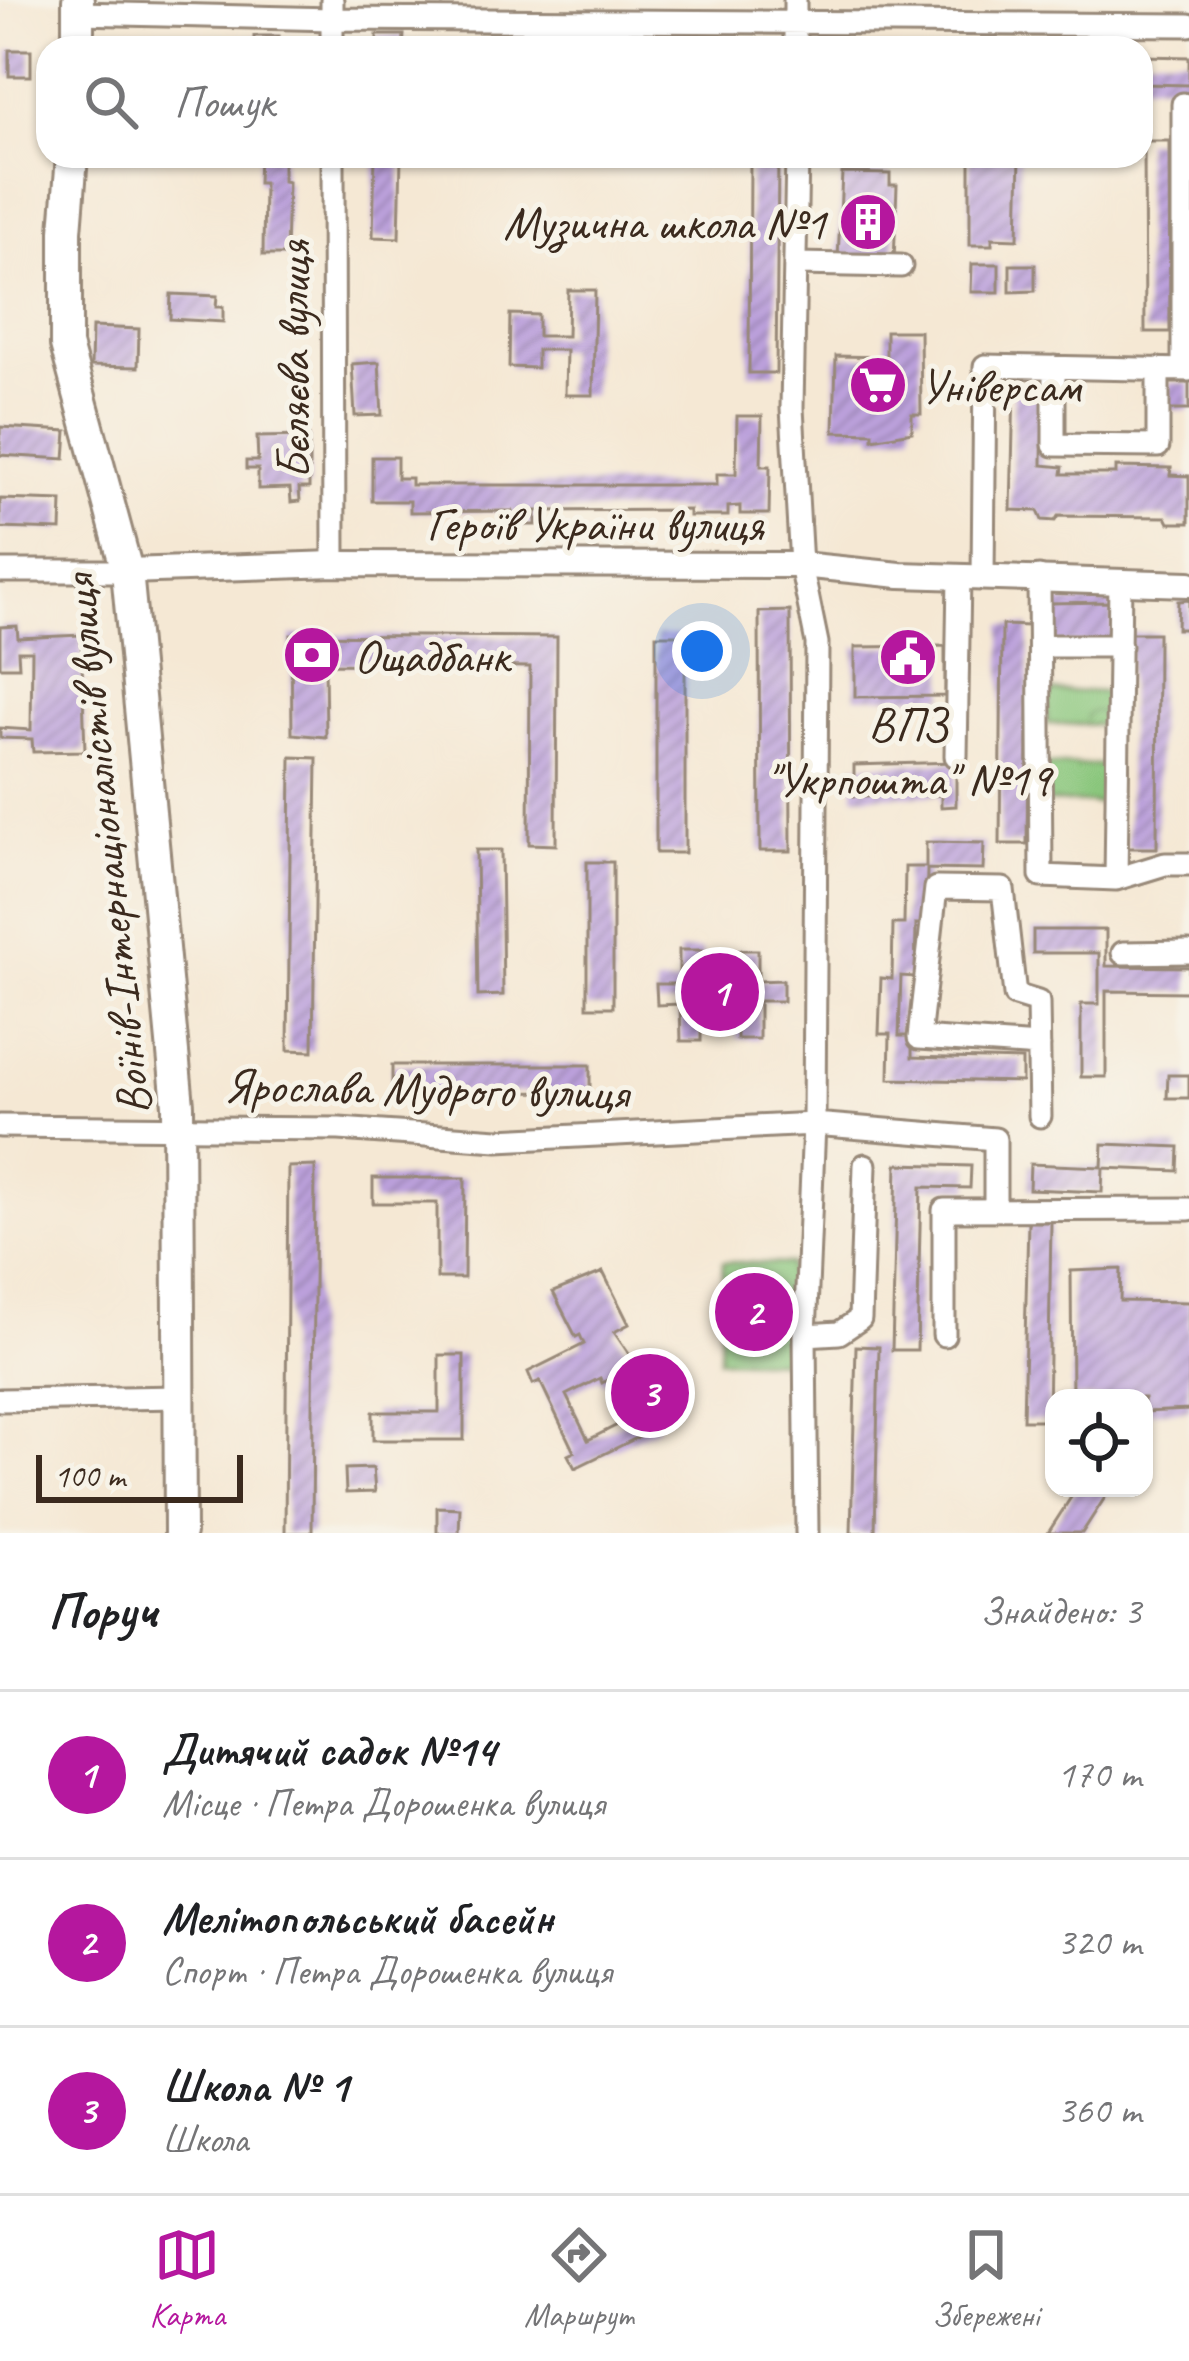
<!DOCTYPE html>
<html lang="uk">
<head>
<meta charset="utf-8">
<style>
	body { margin:0; font-family:Caveat,sans-serif; background:#f6f6f6; color:#202124 }
	.controls { position:absolute; right:36px; bottom:36px; display:grid; overflow:hidden; border-radius:24px; box-shadow:0 3px 9px #0004 }
	.controls button { width:108px; height:108px; display:grid; place-items:center; padding:0; border:0; border-bottom:3px solid #e0e0e0; background:#fff; color:#202124; font:60px sans-serif }
	.scale { position:absolute; left:36px; bottom:30px; width:207px; box-sizing:border-box; padding-left:12px; border:6px solid #3b2a1e; border-top:0; font-size:33px; line-height:42px; white-space:nowrap; color:#3b2a1e; -webkit-text-stroke:9px #f7f3e8; paint-order:stroke }
	.you { position:absolute; left:702px; top:651px; width:42px; height:42px; margin:-30px; border:9px solid #fff; border-radius:50%; background:#1a73e8; box-shadow:0 0 0 18px #1a73e833 }
	.badge { display:grid; place-items:center; width:78px; height:78px; border-radius:50%; background:#b5179e; color:#fff; font-size:39px; font-weight:700 }
	.pin { position:absolute; translate:-50% -50%; border:6px solid #fff; box-shadow:0 3px 12px #0006 }
	.list { margin:0; padding:0; list-style:none }
	h2 { display:flex; justify-content:space-between; align-items:center; height:156px; margin:0; padding:0 48px; font-size:51px }
	h2 small { font-size:39px; font-weight:400; color:#757577 }
	.list li { display:grid; grid-template-columns:78px 1fr auto; gap:36px; align-items:center; box-sizing:border-box; height:168px; padding:0 48px; border-top:3px solid #e0e0e0 }
	.list b { display:block; font-size:45px; white-space:nowrap }
	.list p { margin:0; font-size:39px; white-space:nowrap; color:#757577 }
	.list em { font-size:39px; font-style:normal; color:#757577 }
	.icon { flex:none; width:66px; height:66px; fill:none; stroke:currentColor; stroke-width:2; stroke-linecap:round; stroke-linejoin:round }
	.map { position:relative; flex:none; width:1189px; height:1533px; overflow:hidden }
	.search { position:absolute; background:#fff; box-shadow:0 3px 9px #0004; left:36px; right:36px; top:36px; height:132px; display:flex; align-items:center; gap:30px; box-sizing:border-box; padding:0 42px; border-radius:36px; color:#757577; font-size:45px }
	.sheet { height:660px; background:#fff }
	nav { display:flex; justify-content:space-around; align-items:center; box-sizing:border-box; height:168px; border-top:3px solid #e0e0e0; background:#fff; font-size:33px; color:#757577 }
	nav a { display:grid; justify-items:center; gap:6px }
	nav .on { color:#b5179e }
	.map>svg:first-child { display:block }
	.park { fill:url(#park-crowns); stroke:#62784d; stroke-width:3 }
	.pitch { fill:#89c67c; stroke:#62784d; stroke-width:3 }
	.building { fill:url(#building-hatch); fill-rule:evenodd }
	.lines { fill:none; stroke-linecap:round; stroke-linejoin:round }
	.minor-casing { stroke:#988979; stroke-width:27 }
	.major-casing { stroke:#988979; stroke-width:30 }
	.highway-casing { stroke:#988979; stroke-width:36 }
	.minor { stroke:#fff; stroke-width:21 }
	.major { stroke:#fff; stroke-width:24 }
	.highway { stroke:#fff; stroke-width:30 }
	.labels { text-anchor:middle; stroke-width:10; stroke-linejoin:round; paint-order:stroke }
	.poi-label { font-size:48px; fill:#3b2a1e; stroke:#f7f3e8; text-anchor:start }
	.street-label { font-size:48px; fill:#3b2a1e; stroke:#f7f3e8 }
</style>
</head>
<body>
<div class="map">
<svg width="1189" height="1533" viewBox="0 0 1189 1533">
	<defs>
		<pattern id="park-crowns" width="20" height="18" patternUnits="userSpaceOnUse" patternTransform="scale(3)"><rect width="20" height="18" fill="#89c67c"/><path d="M2 6a3 3 0 1 1 6 0M12 15a3 3 0 1 1 6 0" fill="none" stroke="#71a165"/></pattern>
		<pattern id="building-hatch" width="6" height="6" patternUnits="userSpaceOnUse" patternTransform="scale(3)"><rect width="6" height="6" fill="#bba0db"/><path d="M-1 1l2-2M0 6l6-6M5 7l2-2" fill="none" stroke="#9983b1"/></pattern>
	</defs>
	<rect width="100%" height="100%" fill="#f7f3e8"/>
	<filter id="ink" filterUnits="userSpaceOnUse"><feTurbulence type="fractalNoise" baseFrequency=".00833" numOctaves="2"/><feDisplacementMap in="SourceGraphic" scale="24" xChannelSelector="R" yChannelSelector="G"/><feConvolveMatrix kernelMatrix="1 2 1 2 8 2 1 2 1" color-interpolation-filters="sRGB"/></filter>
	<filter id="wash" filterUnits="userSpaceOnUse"><feTurbulence type="fractalNoise" baseFrequency=".004" numOctaves="4" result="noise"/><feDisplacementMap in="SourceGraphic" scale="48" xChannelSelector="R" yChannelSelector="G"/><feGaussianBlur stdDeviation="2.7" result="paint"/><feColorMatrix in="noise" values="0 0 0 0 0 0 0 0 0 0 0 0 0 0 0 0 0 1.4 0 .05"/><feComposite in="paint" operator="in"/></filter>
	<g filter="url(#wash)">
		<rect width="100%" height="100%" fill="#f5e8d4"/>
		<!-- park -->
		<path class="park" d="M1047,691L1114,692L1113,725L1047,724Z"/>
		<!-- pitch -->
		<path class="pitch" d="M1045,765H1114V804L1045,802Z
			M723,1262L790,1264L786,1361L719,1359Z"/>
		<g id="blocks">
			<!-- building -->
			<path class="building" d="M377,35H404L403,48H377Z
				M254,36H279V48H254Z
				M499,38L698,40V48H499Z
				M9,50H31V76H9Z
				M1141,56L1189,57V85L1141,84Z
				M1144,141H1169L1170,332H1145Z
				M259,156H283V181L288,182L286,255H263L264,183H258Z
				M375,156H401L399,238L373,237Z
				M750,156H778L776,373H749Z
				M846,156H871V166L846,167Z
				M970,156H1020L1018,239L992,238V245H970Z
				M842,173L890,174V185H897L894,261L838,259Z
				M972,264H999V292H971Z
				M1010,265H1035V291L1010,292Z
				M568,290H595L593,395H565L566,350H537V368L509,367L510,314L538,315V336H567Z
				M171,294L217,296L216,307H223V322L170,319Z
				M92,327L139,329L138,367L91,366Z
				M886,331H920L921,414H912V432L873,439V433L834,432L836,356L886,357Z
				M379,362L382,415L355,416L352,364Z
				M1169,383H1189V410H1169Z
				M1014,387H1043L1042,465L1063,467L1062,474H1116V467L1171,468L1170,475L1189,476V523H1169L1166,517L1058,516L1055,521L1042,520L1038,511L1011,510Z
				M737,416H762L761,466H770L769,514H740V506L728,507V516H689V510L536,511V525H512V511L410,512V501H372V457H397V478H411V485H717V474H736Z
				M0,427L67,431L65,459L0,455Z
				M309,436V488H299L300,501L291,502L290,488L258,489V469H246V461H258L257,437Z
				M0,499L62,501L61,530L0,528Z
				M1189,600V629H1177L1178,601Z
				M1112,602L1113,642L1057,644L1047,630L1046,603Z
				M790,611L791,851H760L759,612Z
				M1002,625L1029,626L1027,844H1000Z
				M17,626L18,638L81,635L85,751L33,752L32,739L0,738V728L31,730L32,651H18L19,667H0V627Z
				M1129,633H1158L1157,848H1128Z
				M291,635L557,637L556,845L529,844L530,667L325,664L326,737L292,734Z
				M656,635H685V853H656Z
				M945,646V696L855,697V647Z
				M291,757L317,758L313,1051L288,1050Z
				M956,762V806L941,807V795L854,796V765Z
				M926,842L984,843L983,870L927,869L926,924H916L915,977L901,976L899,1036H912V1057L1022,1060V1082L889,1079L890,1034H879L881,978L892,979L893,924H904L905,867H926Z
				M476,850H501L503,995L478,996Z
				M587,862H613V1007H587Z
				M1033,930H1106V966L1189,967V992L1106,991V1077H1081V1004H1099V953H1033Z
				M679,950H702V983H710V975H727V982H736V950H758V981L783,980V1001H759V1039H737V1003H727L728,1009H711V1004H701V1041H681L680,1004L657,1005L656,984H679Z
				M392,1065H590V1092L392,1093Z
				M1168,1075H1189V1098H1167Z
				M1103,1144L1179,1147L1178,1171L1103,1168L1102,1192L1029,1189L1030,1164L1102,1167Z
				M897,1164L971,1166L970,1188L921,1187L917,1350H892Z
				M315,1166L312,1533H285L288,1167Z
				M373,1178H465L464,1278H437V1203H373Z
				M1028,1222H1051L1048,1420H1023Z
				M1121,1269L1120,1301L1189,1302V1410L1144,1412V1398H1072L1071,1271Z
				M603,1272L629,1324L614,1332L631,1357L626,1360L659,1427L575,1468L568,1455L574,1452L540,1381L533,1384L528,1372L584,1344L580,1335L576,1337L553,1292ZM614,1377L633,1417L588,1440L566,1395L600,1378L602,1383Z
				M856,1346L879,1347L875,1533H851Z
				M439,1355H464V1440H373V1412H439Z
				M373,1468L375,1492L346,1493L345,1469Z
				M1077,1488H1111L1082,1533H1048Z
				M437,1507L460,1508L459,1533H437Z"/>
		</g>
	</g>
	<g filter="url(#ink)">
		<use href="#blocks" fill-opacity="0" stroke="#988979" stroke-width="3"/>
		<g class="lines">
			<!-- minor casing -->
			<g class="minor-casing">
				<path id="minor" d="M332,0V48
					M79,13L332,19L1189,25
					M795,48V0
					M1183,104V369
					M333,156L334,564
					M797,156L792,408L801,565L817,643L814,1124L805,1335L807,1533
					M796,264L901,266
					M1054,367V445L1158,446V369
					M0,571H127
					M983,577L985,366L1189,370
					M1039,577L1041,876L1116,879L1165,864H1189
					M1042,646H1120
					M956,756L959,576
					M1116,879L1120,581
					M1123,953L1189,952
					M1039,1046L919,1038L936,888L1003,889L1015,995L1038,1002L1040,1116
					M0,1126L339,1129L498,1140L814,1124L995,1139V1210
					M805,1335L839,1333L860,1319L865,1165
					M944,1335V1210L1189,1209
					M0,1400L181,1397"/>
			</g>
			<!-- major casing -->
			<g class="major-casing">
				<path id="major" d="M127,571L334,564L801,565L900,575L1189,584"/>
			</g>
			<!-- highway casing -->
			<g class="highway-casing">
				<path id="highway" d="M78,48V0
					M72,156L66,231V345L127,571L178,1105L180,1533"/>
			</g>
			<!-- minor -->
			<use href="#minor" class="minor"/>
			<!-- major -->
			<use href="#major" class="major"/>
			<!-- highway -->
			<use href="#highway" class="highway"/>
		</g>
	</g>
	<!-- icons -->
	<defs>
		<g id="building-disc" transform="scale(3)"><circle r="9.5" fill="#b5179e" stroke="#f7f3e8"/><path d="M-4-6H4V6H1V3H-1V6H-4ZM-2.5-4.3h1.7v1.8h-1.7ZM.8-4.3h1.7v1.8H.8ZM-2.5-1h1.7V.8h-1.7ZM.8-1h1.7V.8H.8Z" fill="#fff"/></g>
		<g id="supermarket-disc" transform="scale(3)"><circle r="9.5" fill="#b5179e" stroke="#f7f3e8"/><path d="M-6-5.5h2.5l.6 2H6L4.5 2H-2.5L-4.4-4H-6ZM-1.5 3.2a1.3 1.3 0 1 0 .1 0ZM3 3.2a1.3 1.3 0 1 0 .1 0Z" fill="#fff"/></g>
		<g id="bank-disc" transform="scale(3)"><circle r="9.5" fill="#b5179e" stroke="#f7f3e8"/><path d="M-6-4H6V4H-6ZM0-2.3a2.3 2.3 0 1 0 0 4.6a2.3 2.3 0 1 0 0-4.6Z" fill="#fff"/></g>
		<g id="civic-disc" transform="scale(3)"><circle r="9.5" fill="#b5179e" stroke="#f7f3e8"/><path d="M-.6-6.5H3V-4.5H.6V-3L4-1V1h2V6H-6V1h2V-1L-.6-3ZM-1.2 2.5V6h2.4V2.5Z" fill="#fff"/></g>
	</defs>
	<g fill-rule="evenodd">
		<use href="#building-disc" x="868" y="222"/>
		<use href="#supermarket-disc" x="878" y="385"/>
		<use href="#bank-disc" x="312" y="655"/>
		<use href="#civic-disc" x="908" y="657"/>
	</g>
	<g class="labels">
		<!-- poi labels -->
		<g class="poi-label">
			<text x="826" y="239" text-anchor="end">Музична школа №1</text>
			<text x="920" y="402">Універсам</text>
			<text x="354" y="672">Ощадбанк</text>
			<text x="908" y="740" text-anchor="middle">ВПЗ<tspan x="908" dy="55">"Укрпошта" №19</tspan></text>
		</g>
		<!-- street labels -->
		<g class="street-label">
			<text transform="translate(292 360) rotate(-90)" y="17">Бєляєва вулиця</text>
			<text x="595" y="540">Героїв України вулиця</text>
			<text transform="translate(105 845) rotate(-96)" y="17">Воїнів-Інтернаціоналістів вулиця</text>
			<text transform="translate(426 1088) rotate(1)" y="17">Ярослава Мудрого вулиця</text>
		</g>
	</g>
</svg>
<div class="controls">
<button><svg class="icon" aria-label="locate" viewBox="0 0 24 24"><circle cx="12" cy="12" r="6"/><path d="M12 2v4M12 18v4M2 12h4M18 12h4"/></svg></button>
</div>
<div class="scale">100 m</div>
<div class="you"></div>
<div class="pin badge" style="left:720px;top:992px">1</div>
<div class="pin badge" style="left:754px;top:1312px">2</div>
<div class="pin badge" style="left:650px;top:1393px">3</div>
<div class="search"><svg class="icon" aria-label="search" viewBox="0 0 24 24"><circle cx="10" cy="10" r="6"/><path d="M15 15l6 6"/></svg>Пошук</div>
</div>
<section class="sheet">
<h2>Поруч<small>Знайдено: 3</small></h2>
<ul class="list">
<li><span class="badge">1</span><div><b>Дитячий садок №14</b><p>Місце · Петра Дорошенка вулиця</p></div><em>170 m</em></li>
<li><span class="badge">2</span><div><b>Мелітопольський басейн</b><p>Спорт · Петра Дорошенка вулиця</p></div><em>320 m</em></li>
<li><span class="badge">3</span><div><b>Школа № 1</b><p>Школа</p></div><em>360 m</em></li>
</ul>
</section>
<nav>
<a class="on"><svg class="icon" aria-label="map" viewBox="0 0 24 24"><path d="M3 6l6-2 6 2 6-2v14l-6 2-6-2-6 2zM9 4v14M15 6v14"/></svg>Карта</a>
<a><svg class="icon" aria-label="directions" viewBox="0 0 24 24"><path d="M12 3l9 9-9 9-9-9zM9 14v-3h6M13 9l2 2-2 2"/></svg>Маршрут</a>
<a><svg class="icon" aria-label="saved" viewBox="0 0 24 24"><path d="M7 4h10v16l-5-4-5 4z"/></svg>Збережені</a>
</nav>
</body>
</html>
